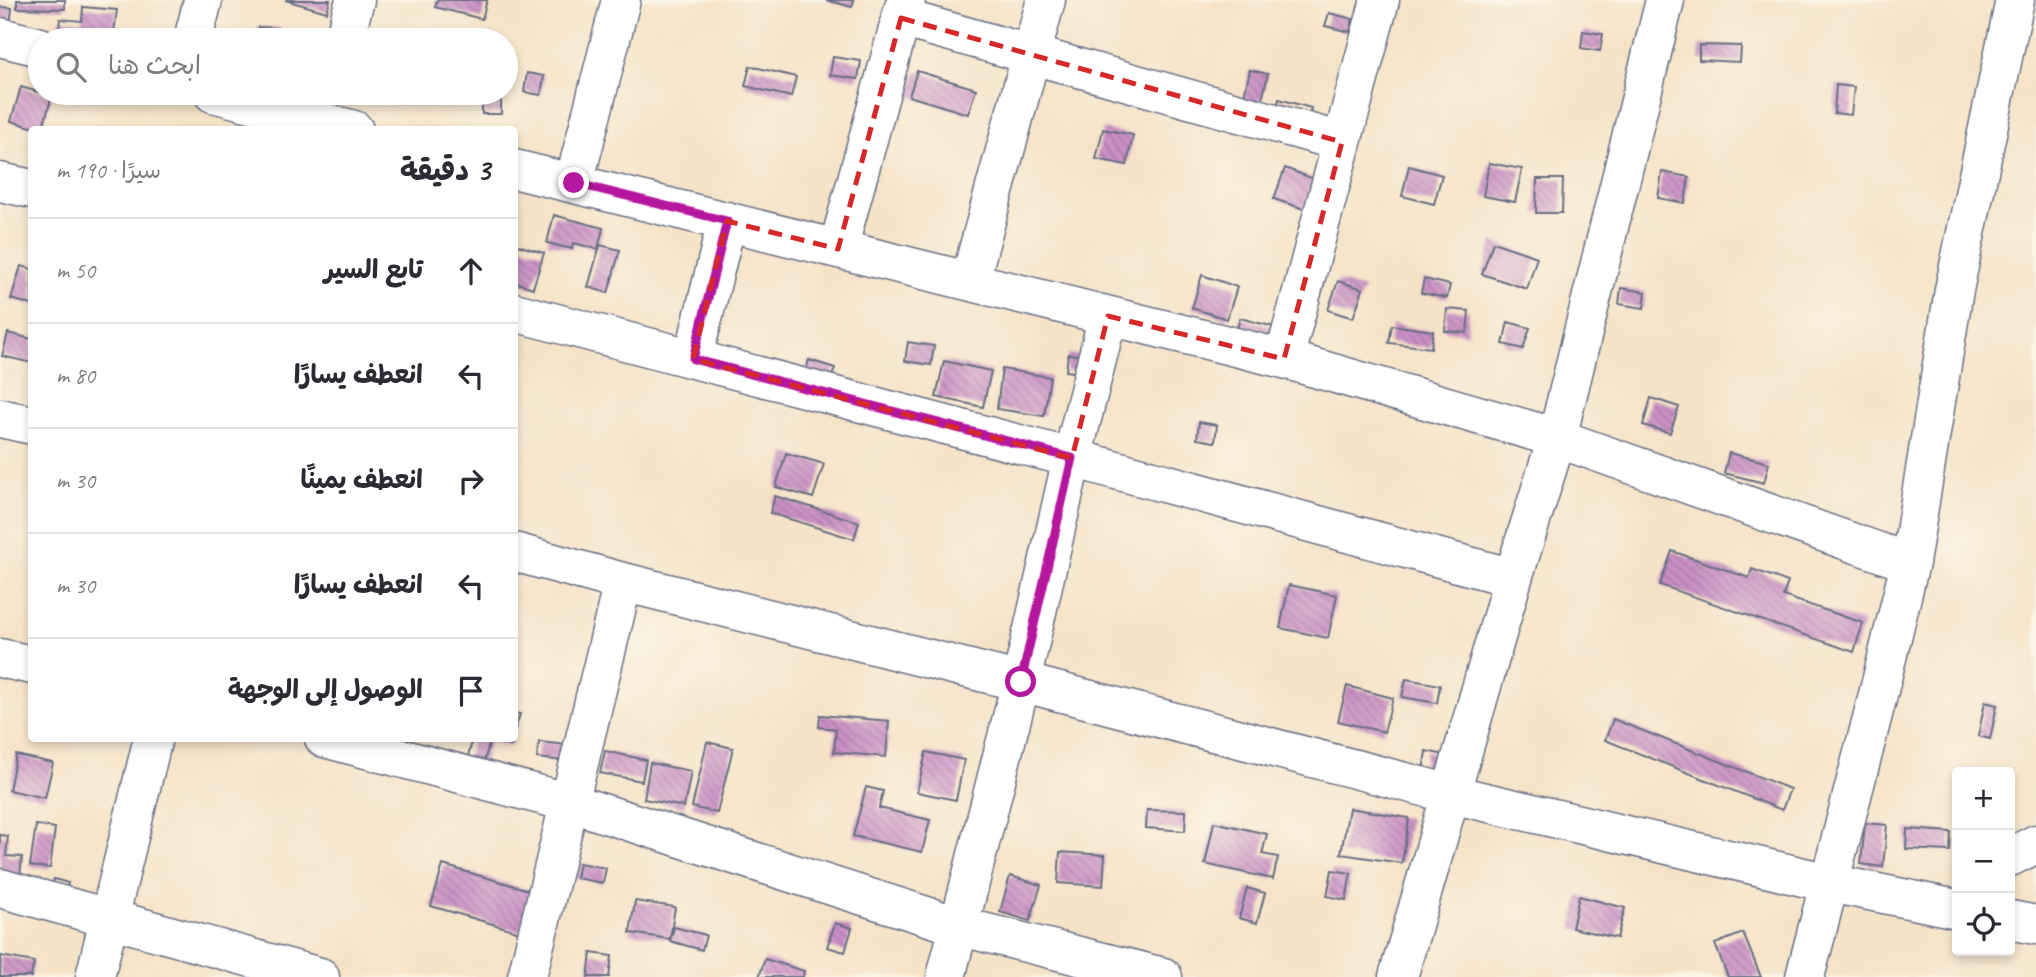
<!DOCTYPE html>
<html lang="ar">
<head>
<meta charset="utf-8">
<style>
	body { margin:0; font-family:Caveat,"Playpen Sans Arabic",sans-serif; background:#f2f2f3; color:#2b2b33; direction:rtl }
	.controls { position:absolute; right:21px; bottom:21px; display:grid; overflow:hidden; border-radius:7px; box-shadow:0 4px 10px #0003 }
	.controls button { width:63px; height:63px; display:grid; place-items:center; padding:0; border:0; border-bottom:2px solid #e1e1e2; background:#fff; color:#2b2b33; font:35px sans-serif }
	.stop { position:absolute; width:21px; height:21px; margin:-16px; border:5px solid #b5179e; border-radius:50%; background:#fff }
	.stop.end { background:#b5179e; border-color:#fff; box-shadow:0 2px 7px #0008 }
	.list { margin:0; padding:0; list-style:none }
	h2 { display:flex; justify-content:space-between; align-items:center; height:91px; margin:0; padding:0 28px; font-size:30px }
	h2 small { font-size:23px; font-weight:400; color:#7c7c81 }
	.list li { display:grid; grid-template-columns:46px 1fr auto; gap:21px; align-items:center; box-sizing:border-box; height:105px; padding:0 28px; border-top:2px solid #e1e1e2 }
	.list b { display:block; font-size:26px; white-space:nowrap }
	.list em { font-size:23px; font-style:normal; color:#7c7c81 }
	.icon { flex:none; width:38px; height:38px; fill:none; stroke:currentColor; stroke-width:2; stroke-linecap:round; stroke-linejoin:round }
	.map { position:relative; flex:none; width:2036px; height:977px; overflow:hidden; direction:ltr }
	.search { position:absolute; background:#fff; box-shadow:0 4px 10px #0003; left:28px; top:28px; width:490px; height:77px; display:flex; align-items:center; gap:18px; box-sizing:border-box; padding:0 24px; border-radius:38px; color:#7c7c81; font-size:26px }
	.panel { position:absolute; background:#fff; box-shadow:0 4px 10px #0003; left:28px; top:126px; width:490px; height:616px; border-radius:7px; direction:rtl }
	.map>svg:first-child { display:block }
	.building { fill:url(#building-back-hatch) }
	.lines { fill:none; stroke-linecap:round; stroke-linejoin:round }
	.minor-casing { stroke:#676e83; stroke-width:41 }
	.minor { stroke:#fff; stroke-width:38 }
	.route { stroke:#b5179e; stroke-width:9 }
	.marked { fill:none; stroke:#d62828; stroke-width:5; stroke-dasharray:14 9; stroke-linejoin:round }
</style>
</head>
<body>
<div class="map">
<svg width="2036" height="977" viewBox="0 0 2036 977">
	<defs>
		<pattern id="building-back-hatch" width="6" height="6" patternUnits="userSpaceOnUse" patternTransform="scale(1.75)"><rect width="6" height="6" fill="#ca90c5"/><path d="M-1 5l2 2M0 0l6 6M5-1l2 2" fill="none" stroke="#a376a3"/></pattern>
	</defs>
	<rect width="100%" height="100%" fill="#fcf5e5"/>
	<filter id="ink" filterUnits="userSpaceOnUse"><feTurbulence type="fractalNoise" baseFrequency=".0143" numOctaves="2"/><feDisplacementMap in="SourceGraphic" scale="14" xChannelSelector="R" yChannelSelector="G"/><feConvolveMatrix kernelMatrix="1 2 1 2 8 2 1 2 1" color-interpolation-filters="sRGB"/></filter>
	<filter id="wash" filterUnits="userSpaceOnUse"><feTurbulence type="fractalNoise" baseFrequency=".00686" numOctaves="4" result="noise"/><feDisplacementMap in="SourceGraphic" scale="28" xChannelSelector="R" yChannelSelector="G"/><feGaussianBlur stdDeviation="1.57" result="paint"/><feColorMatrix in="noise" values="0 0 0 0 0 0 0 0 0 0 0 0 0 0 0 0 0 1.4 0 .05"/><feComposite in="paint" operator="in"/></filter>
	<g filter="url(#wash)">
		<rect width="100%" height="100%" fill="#f5e3c8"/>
		<g id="blocks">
			<!-- building -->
			<path class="building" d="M17,0H65V9L17,8Z
				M285,0H330L327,12Z
				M437,0H487L482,19L435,7Z
				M826,0H854L852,7Z
				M0,7L12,8L10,27L0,26Z
				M83,7L117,10L113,40H58L60,19L82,21Z
				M1329,13L1353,19L1350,32L1325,26Z
				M258,27L279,28L278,40H257Z
				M1583,31L1603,34L1600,51L1581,48Z
				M1699,45L1741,46L1740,62L1699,60Z
				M833,57L861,61L858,79L830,75Z
				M750,66L796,77L791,97L745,86Z
				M1250,70L1268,74L1260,108L1242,104Z
				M917,71L976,89L968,114L909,96Z
				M527,73L544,76L541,95L524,92Z
				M1836,85L1854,87L1851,115L1834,113Z
				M21,87L52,96L42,130L11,121Z
				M482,93H501V114H482Z
				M1279,99L1311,108L1307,124L1275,115Z
				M1103,129L1133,135L1127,165L1096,159Z
				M1489,163L1522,169L1515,202L1483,196Z
				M1409,166L1442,175L1434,204L1402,196Z
				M1285,168L1314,179L1304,209L1274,199Z
				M1662,172L1689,177L1685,203L1658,198Z
				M1537,179H1563L1562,213H1536Z
				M554,215L603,228L598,249L573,243L572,249L547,243Z
				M1493,242L1537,257L1527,289L1482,274Z
				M514,244L544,253L533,288L514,282Z
				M600,245L620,250L608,293L588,287Z
				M21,266L32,269V305L11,299Z
				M1202,275L1237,287L1227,319L1192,308Z
				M1424,279L1450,285L1447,298L1421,293Z
				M1338,281L1363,289L1353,318L1328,310Z
				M1621,288L1646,292L1644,308L1619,304Z
				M1447,309L1469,311L1467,333L1445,331Z
				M1240,318L1278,328L1271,354L1233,343Z
				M1508,322L1530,328L1523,349L1503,344Z
				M1392,325L1433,331L1431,348L1389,343Z
				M8,333L32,339V363L2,356Z
				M908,342L934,346L931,365L905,361Z
				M1068,354L1094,357L1092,374L1066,371Z
				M809,360L835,368L829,385L804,377Z
				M944,361L991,371L983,407L936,397Z
				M1002,369L1050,377L1044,416L997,409Z
				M1651,398L1679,407L1670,433L1643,425Z
				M1199,422L1217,425L1215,442L1197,439Z
				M786,453L824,464L813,498L776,487Z
				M1729,453L1769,463L1764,483L1724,473Z
				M775,496L859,522L854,539L770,513Z
				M1672,551L1749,578L1752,569L1788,582L1783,596L1863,623L1854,652L1660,585Z
				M1289,585L1337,595L1328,638L1280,628Z
				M1406,679L1440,685L1437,703L1402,697Z
				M1347,686L1393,698L1384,732L1338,721Z
				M1985,702L1997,705L1990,739L1978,736Z
				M514,713L520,714L515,730H514Z
				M820,715L889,721L886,757L834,752L836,729L819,727Z
				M1613,719L1790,789L1782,810L1605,740Z
				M473,738H513L511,746L490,741L480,776L464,771Z
				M539,742L567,745L565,761L537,758Z
				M707,742L733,748L717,813L692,807Z
				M605,751L646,760L642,781L600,773Z
				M1426,751L1445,755L1441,782L1422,779Z
				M926,752L964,760L956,800L917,792Z
				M16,755L53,763L45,798L9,790Z
				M650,763L691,771L684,807L644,799Z
				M866,787L883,791L879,808L930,820L922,852L853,836Z
				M1349,808L1409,818L1402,863L1341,854Z
				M1147,810L1186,811L1185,831L1146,828Z
				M1214,822L1267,834L1262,854L1278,857L1273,879L1205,864Z
				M1865,823L1887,825L1883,867L1861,864Z
				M36,825L55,828L50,868L30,866Z
				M1907,829L1951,832L1950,851L1906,849Z
				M0,835L8,836L6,856L22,857L20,876L0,873Z
				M1060,852L1105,855L1103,886L1058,883Z
				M579,863L606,868L603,883L576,878Z
				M443,865L532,891L520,932L431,906Z
				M1332,870L1351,873L1346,900L1327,896Z
				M1010,876L1041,885L1030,921L1000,912Z
				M54,879L68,883L62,903L47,899Z
				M1247,888L1265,893L1257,923L1239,918Z
				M1579,896L1625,908L1617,938L1572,928Z
				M635,901L675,907L670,939L630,933Z
				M835,923L852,928L845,952L827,947Z
				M674,927L706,935L702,950L670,941Z
				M1743,933L1761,977H1728L1715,944Z
				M591,953L612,956L609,977H588Z
				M1,956L34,962L31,977H0Z
				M765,959L804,971L803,977H759Z"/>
		</g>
	</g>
	<g filter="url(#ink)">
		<use href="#blocks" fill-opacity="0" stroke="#676e83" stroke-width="2"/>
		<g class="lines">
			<!-- minor casing -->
			<g class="minor-casing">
				<path id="minor" d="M901,18L1342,142
					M0,37L40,47
					M193,40L203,0
					M344,40L355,0
					M213,93L354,130
					M514,169L1284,359L1557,438L1910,563
					M0,182L32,189
					M574,183L621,0
					M838,249L906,0
					M970,280L1046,0
					M514,312L1072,458L1513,578
					M693,359L727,221
					M1284,359L1380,0
					M0,418L32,425
					M514,552L623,582L1021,682L1451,794L1829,883L1957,909
					M0,658L32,665
					M324,738L571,803L958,926L1163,977
					M2010,857L2036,844
					M0,888L320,977
					M2010,920L2036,925
					M95,977L153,738
					M527,977L623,582
					M946,977L1021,682L1072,458L1108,316
					M1398,977L1513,578L1557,438L1665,0
					M1805,977L1877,699L1910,563L1954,290L2015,0"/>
			</g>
			<!-- minor -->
			<use href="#minor" class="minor"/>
		</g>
	</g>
	<g class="lines" filter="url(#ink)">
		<!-- route -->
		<path class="route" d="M574,183L727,221L693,359L1072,458L1021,682"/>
	</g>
	<!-- marked area -->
	<path class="marked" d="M901,18L1342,142L1284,359L1108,316L1072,458L693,359L727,221L838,249Z"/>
</svg>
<div class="controls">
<button>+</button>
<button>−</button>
<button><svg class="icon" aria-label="locate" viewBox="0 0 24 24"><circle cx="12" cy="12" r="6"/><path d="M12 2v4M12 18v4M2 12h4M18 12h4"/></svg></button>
</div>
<div class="stop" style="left:1021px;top:682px"></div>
<div class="stop end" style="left:574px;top:183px"></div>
<div class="search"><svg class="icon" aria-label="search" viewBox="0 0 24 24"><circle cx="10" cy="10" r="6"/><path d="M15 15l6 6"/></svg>ابحث هنا</div>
<section class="panel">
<h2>3 دقيقة<small>سيرًا · 190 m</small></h2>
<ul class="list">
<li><svg class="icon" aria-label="ahead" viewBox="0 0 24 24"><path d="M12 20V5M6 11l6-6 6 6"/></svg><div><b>تابع السير</b></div><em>50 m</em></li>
<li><svg class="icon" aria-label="left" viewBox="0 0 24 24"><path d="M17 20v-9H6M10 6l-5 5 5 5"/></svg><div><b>انعطف يسارًا</b></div><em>80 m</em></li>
<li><svg class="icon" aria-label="right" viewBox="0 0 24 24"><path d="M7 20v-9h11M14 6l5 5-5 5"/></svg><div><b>انعطف يمينًا</b></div><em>30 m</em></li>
<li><svg class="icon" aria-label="left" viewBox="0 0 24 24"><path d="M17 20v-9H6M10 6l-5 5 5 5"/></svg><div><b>انعطف يسارًا</b></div><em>30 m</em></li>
<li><svg class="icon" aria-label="arrive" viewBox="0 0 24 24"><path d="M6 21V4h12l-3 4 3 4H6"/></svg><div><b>الوصول إلى الوجهة</b></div></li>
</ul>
</section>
</div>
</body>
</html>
